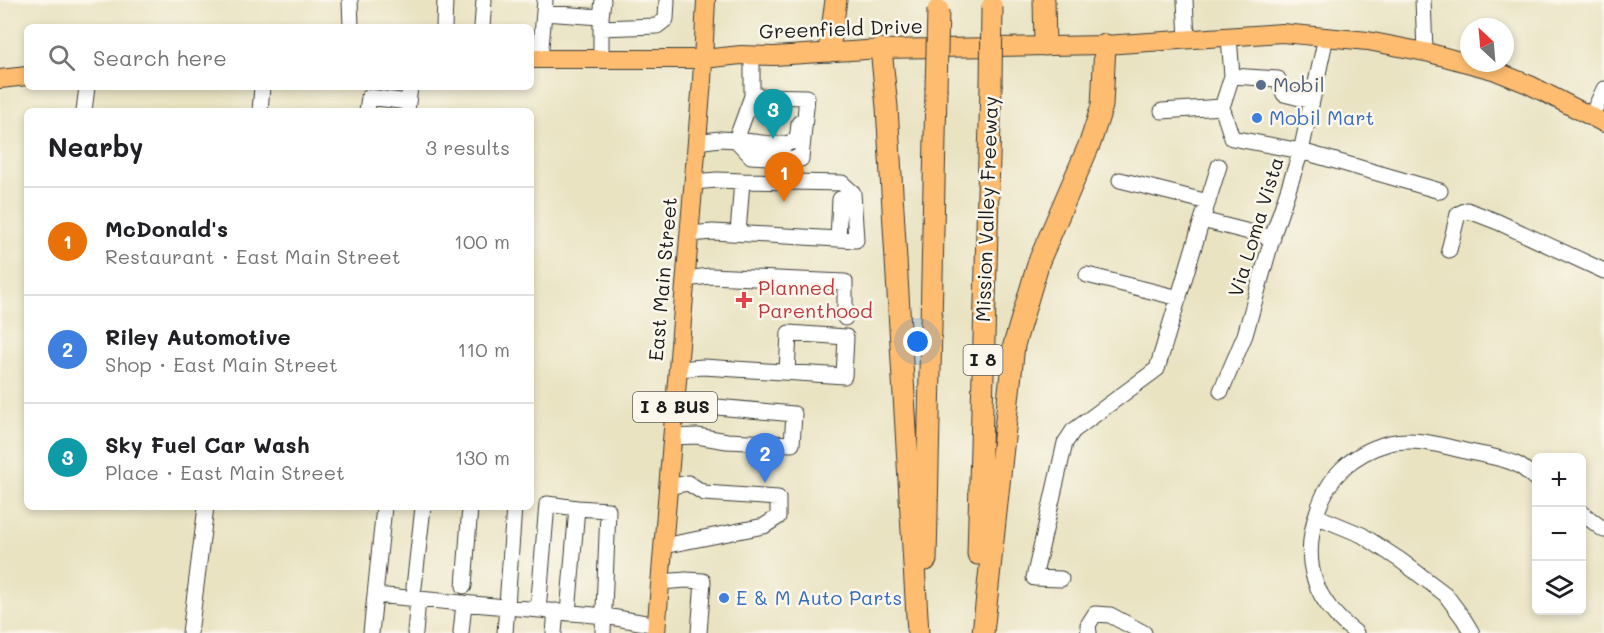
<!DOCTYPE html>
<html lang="en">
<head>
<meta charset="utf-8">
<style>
	body { margin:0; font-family:Mali,sans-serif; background:#f2f2f2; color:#202124 }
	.controls { position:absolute; right:18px; bottom:18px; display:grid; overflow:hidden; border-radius:9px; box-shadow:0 3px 9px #0003 }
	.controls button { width:54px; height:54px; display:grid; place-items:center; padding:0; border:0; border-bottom:2px solid #e0e0e0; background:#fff; color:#202124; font:30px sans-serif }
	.compass { position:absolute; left:1460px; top:18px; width:54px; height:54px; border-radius:50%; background:#fff; box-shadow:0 3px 9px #0003; rotate:334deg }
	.you { position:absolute; left:918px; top:342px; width:21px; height:21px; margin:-15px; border:4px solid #fff; border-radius:50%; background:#1a73e8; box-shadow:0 0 0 9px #1a73e833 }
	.badge { display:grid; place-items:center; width:39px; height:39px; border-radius:50%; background:#1a73e8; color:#fff; font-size:20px; font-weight:700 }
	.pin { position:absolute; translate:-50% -50px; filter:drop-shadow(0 2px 3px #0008) }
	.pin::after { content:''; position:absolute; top:32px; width:21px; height:18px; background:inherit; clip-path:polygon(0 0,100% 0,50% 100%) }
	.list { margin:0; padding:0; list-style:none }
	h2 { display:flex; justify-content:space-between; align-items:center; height:78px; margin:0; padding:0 24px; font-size:26px }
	h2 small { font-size:20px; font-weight:400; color:#757577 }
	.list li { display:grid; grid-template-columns:39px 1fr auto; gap:18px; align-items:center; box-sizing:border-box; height:108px; padding:0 24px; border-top:2px solid #e0e0e0 }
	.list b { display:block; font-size:22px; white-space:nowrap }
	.list p { margin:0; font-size:20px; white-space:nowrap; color:#757577 }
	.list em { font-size:20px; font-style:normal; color:#757577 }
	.icon { flex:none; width:33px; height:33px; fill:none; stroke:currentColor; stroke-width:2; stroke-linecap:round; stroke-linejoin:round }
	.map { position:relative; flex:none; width:1604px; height:633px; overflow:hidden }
	.search { position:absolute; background:#fff; box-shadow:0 3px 9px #0003; left:24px; top:24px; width:510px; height:66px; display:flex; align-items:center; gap:15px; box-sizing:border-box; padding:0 21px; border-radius:9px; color:#757577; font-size:22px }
	.panel { position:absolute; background:#fff; box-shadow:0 3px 9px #0003; left:24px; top:108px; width:510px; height:402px; border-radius:9px }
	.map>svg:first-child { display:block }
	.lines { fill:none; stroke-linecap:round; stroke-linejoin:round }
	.minor-casing { stroke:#3b3a35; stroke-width:17 }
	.major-casing { stroke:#3b3a35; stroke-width:20 }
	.highway-casing { stroke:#3b3a35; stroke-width:23 }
	.minor { stroke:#fff; stroke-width:15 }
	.major { stroke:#fdbc6f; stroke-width:18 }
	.highway { stroke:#fdbc6f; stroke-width:21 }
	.highway-bridge-casing { stroke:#3b3a35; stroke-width:23; stroke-linecap:butt }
	.highway-bridge { stroke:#fdbc6f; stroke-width:21 }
	.service-dot { fill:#5c6f8a; stroke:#fbf7ec; stroke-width:2 }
	.shop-dot { fill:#3f7fe0; stroke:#fbf7ec; stroke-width:2 }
	.health-dot { fill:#e0444e; stroke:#fbf7ec; stroke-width:2 }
	.labels { text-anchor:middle; stroke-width:5; stroke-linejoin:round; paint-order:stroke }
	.shield { fill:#fbf7ec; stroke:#5f5e5a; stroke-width:1.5 }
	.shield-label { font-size:18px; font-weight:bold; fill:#1c1c1c }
	.street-label { font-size:20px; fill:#1c1c1c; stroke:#fbf7ec }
	.service-label { font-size:20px; fill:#4e5e75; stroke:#fbf7ec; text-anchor:start }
	.shop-label { font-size:20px; fill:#366cbe; stroke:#fbf7ec; text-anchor:start }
	.health-label { font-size:20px; fill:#be3a42; stroke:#fbf7ec; text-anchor:start }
</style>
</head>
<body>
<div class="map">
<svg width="1604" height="633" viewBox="0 0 1604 633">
	<rect width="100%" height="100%" fill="#fbf7ec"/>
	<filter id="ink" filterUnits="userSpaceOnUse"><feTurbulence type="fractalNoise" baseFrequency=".0167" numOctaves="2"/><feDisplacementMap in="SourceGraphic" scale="12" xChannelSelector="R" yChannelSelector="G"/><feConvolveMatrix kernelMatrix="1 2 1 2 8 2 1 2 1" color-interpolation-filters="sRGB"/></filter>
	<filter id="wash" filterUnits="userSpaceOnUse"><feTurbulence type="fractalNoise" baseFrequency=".008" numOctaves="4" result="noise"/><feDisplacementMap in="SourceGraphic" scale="24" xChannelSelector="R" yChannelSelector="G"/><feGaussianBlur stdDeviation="1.35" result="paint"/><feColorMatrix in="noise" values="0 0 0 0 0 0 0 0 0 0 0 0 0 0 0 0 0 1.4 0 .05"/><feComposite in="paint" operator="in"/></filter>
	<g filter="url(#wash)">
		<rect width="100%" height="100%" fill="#e9e3c2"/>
	</g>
	<g filter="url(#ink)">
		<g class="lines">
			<!-- minor casing -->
			<g class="minor-casing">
				<path id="minor" d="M350,0L351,27
					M1185,0L1187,39
					M1423,0L1425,51
					M544,13L601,17V58
					M601,17L603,0
					M444,27L445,0
					M482,27L484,0
					M601,28L657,26L666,19L667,0
					M1229,37L1232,76
					M540,59L545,0
					M752,96L736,140C748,141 784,148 793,141C799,138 798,129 799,123
					M1222,107L1232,76L1278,79L1284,94L1312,101
					M84,111L87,87
					M260,111L262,87
					M367,111L369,97L408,102
					M407,111L410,87
					M1162,111L1222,107L1232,138L1301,151L1440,191
					M1591,117L1604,89
					M696,142L720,139L736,140L751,156L801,159L807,97L752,96V55
					M1219,166L1202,220L1273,238
					M1120,180L1208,202
					M742,181L842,183L853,193L856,240L838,239
					M693,182L717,180L742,181L738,233
					M689,234L713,232L838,239L840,199
					M1449,250L1458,214L1467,210L1498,222L1604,271
					M1087,275L1179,298
					M685,279L710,276L845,282V318
					M678,369L703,367L844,376L846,337L789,333L787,372
					M1221,391L1245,335L1274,232L1301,151L1326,37
					M672,437L697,436L727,441L792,444L794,414L717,407
					M384,507L375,595L605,616L657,625
					M577,508L608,510L603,633
					M1582,513L1604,530
					M1316,516L1362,535L1400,560L1445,594L1463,618L1472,633
					M663,546L764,526L778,517V498L704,493L688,483L668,487
					M1061,579L1034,578L1065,443L1073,431L1157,369L1202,220
					M660,582L686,580L703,581L699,633
					M464,586L470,507
					M414,587L423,507
					M538,610L547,504L577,508L568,613
					M190,633L206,507
					M371,633L375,595
					M415,633L418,599
					M461,633L464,603
					M505,633L514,507
					M554,633L556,611
					M1089,633L1088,625L1095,614L1110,615L1144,633
					M1356,633C1313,601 1301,562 1317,513C1328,476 1351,454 1389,443C1415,437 1440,445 1465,451C1482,455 1503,457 1518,465C1525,469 1531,475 1536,479"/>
			</g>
			<!-- major casing -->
			<g class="major-casing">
				<path id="major" d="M531,59H703L741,55L774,56L881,49L1105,45L1282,33L1368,41L1430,53L1493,70L1530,85L1604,123
					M0,79L27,76
					M656,633L702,81L706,0"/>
			</g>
			<!-- highway casing -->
			<g class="highway-casing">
				<path id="highway" d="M1044,0L1045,45
					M881,49L887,107L918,633
					M829,51L836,0
					M978,554L991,86
					M926,560L936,90
					M983,633L1014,345L1039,261L1090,143L1102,106L1105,45"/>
			</g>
			<!-- minor -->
			<use href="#minor" class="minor"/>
			<!-- major -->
			<use href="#major" class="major"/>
			<!-- highway -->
			<use href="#highway" class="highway"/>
			<!-- highway-bridge casing -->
			<g class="highway-bridge-casing">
				<path id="highway-bridge" d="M991,86L992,7
					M936,90L938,10"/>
			</g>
			<!-- highway-bridge -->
			<use href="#highway-bridge" class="highway-bridge"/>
		</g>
	</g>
	<!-- markers -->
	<circle class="service-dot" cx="1261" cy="85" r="6"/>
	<g class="shop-dot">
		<circle cx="1257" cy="118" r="6"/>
		<circle cx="724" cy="598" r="6"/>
	</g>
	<path class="health-dot" d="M741 291h6v6h6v6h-6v6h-6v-6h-6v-6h6z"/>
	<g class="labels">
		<!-- shield labels -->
		<g class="shield">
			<rect x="963.5" y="345" width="39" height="30" rx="4.5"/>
			<rect x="633" y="392" width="84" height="30" rx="4.5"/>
		</g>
		<g class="shield-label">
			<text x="983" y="366">I 8</text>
			<text x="675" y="413">I 8 BUS</text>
		</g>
		<!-- street labels -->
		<g class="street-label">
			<text transform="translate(841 29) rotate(-2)" y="7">Greenfield Drive</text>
			<text transform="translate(987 209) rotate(-88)" y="7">Mission Valley Freeway</text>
			<text transform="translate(1256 227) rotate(-73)" y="7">Via Loma Vista</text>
			<text transform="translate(663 279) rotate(-85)" y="7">East Main Street</text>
		</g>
		<!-- service labels -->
		<g class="service-label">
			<text x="1273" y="92">Mobil</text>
		</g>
		<!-- shop labels -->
		<g class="shop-label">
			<text x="1269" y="125">Mobil Mart</text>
			<text x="736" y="605">E &amp; M Auto Parts</text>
		</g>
		<!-- health labels -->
		<g class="health-label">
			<text x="758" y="295">Planned<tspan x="758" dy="23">Parenthood</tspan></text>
		</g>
	</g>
</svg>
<div class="controls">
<button>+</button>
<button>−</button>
<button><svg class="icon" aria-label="layers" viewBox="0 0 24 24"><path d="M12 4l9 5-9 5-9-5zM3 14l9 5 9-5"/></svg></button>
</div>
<svg class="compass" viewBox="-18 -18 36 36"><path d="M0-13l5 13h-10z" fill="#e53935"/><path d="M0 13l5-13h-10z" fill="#757577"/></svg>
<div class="you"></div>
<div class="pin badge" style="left:784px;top:202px;background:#e8710a">1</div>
<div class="pin badge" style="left:765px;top:483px;background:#3f7fe0">2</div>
<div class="pin badge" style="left:773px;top:139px;background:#0f9aa8">3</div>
<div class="search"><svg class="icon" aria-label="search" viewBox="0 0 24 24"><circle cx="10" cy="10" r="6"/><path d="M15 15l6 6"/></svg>Search here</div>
<section class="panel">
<h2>Nearby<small>3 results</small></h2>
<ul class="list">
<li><span class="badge" style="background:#e8710a">1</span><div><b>McDonald's</b><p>Restaurant · East Main Street</p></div><em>100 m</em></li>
<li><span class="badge" style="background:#3f7fe0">2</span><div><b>Riley Automotive</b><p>Shop · East Main Street</p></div><em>110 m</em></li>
<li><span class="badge" style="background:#0f9aa8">3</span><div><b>Sky Fuel Car Wash</b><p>Place · East Main Street</p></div><em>130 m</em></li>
</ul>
</section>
</div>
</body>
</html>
